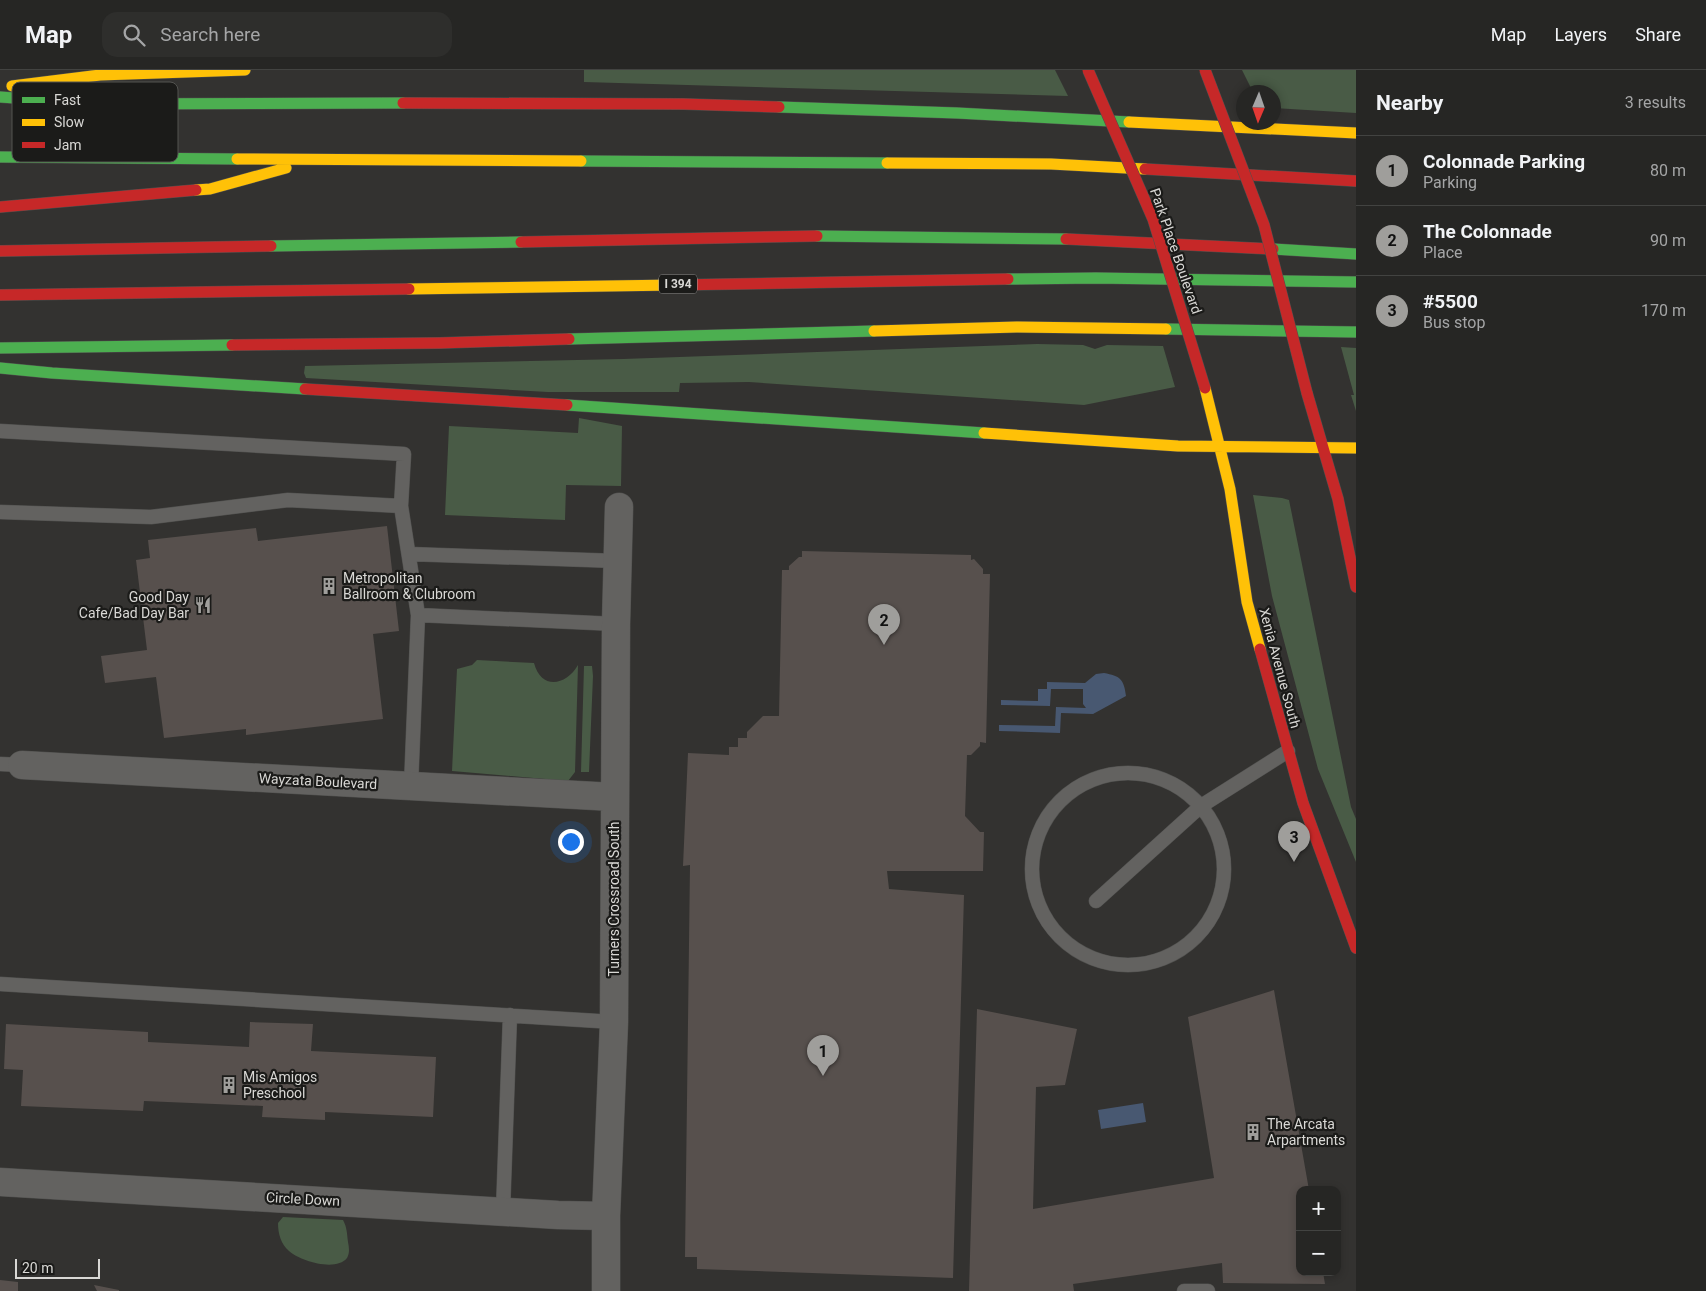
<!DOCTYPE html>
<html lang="en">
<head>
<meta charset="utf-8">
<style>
	body { margin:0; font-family:Roboto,sans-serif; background:#2e2e2c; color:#f1f3f6 }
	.controls { position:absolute; right:15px; bottom:15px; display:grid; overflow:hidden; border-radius:10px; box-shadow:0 2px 8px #0003 }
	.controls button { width:45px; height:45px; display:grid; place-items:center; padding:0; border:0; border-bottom:1px solid #424341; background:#262624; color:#f1f3f6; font:25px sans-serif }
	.compass { position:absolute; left:1236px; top:15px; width:45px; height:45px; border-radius:50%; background:#262624; box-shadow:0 2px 8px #0003; rotate:182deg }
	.scale { position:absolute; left:15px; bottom:12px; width:85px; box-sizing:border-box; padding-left:5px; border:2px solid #d9d8d5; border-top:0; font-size:14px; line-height:18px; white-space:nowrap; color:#d9d8d5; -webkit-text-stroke:4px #1b1b19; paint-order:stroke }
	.you { position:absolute; left:570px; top:771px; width:18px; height:18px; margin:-12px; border:4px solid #fff; border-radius:50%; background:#1a73e8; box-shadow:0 0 0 8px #1a73e833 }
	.badge { display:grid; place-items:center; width:32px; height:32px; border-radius:50%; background:#9f9e9b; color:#111; font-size:16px; font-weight:700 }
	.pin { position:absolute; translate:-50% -41px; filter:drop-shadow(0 1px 2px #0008) }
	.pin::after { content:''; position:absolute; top:26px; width:18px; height:15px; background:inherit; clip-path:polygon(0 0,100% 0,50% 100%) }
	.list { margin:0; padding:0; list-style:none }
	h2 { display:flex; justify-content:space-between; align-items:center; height:65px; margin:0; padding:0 20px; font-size:21px }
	h2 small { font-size:16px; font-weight:400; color:#a4a5a6 }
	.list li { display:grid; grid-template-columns:32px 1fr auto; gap:15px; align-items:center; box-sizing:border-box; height:70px; padding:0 20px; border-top:1px solid #424341 }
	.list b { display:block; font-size:19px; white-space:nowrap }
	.list p { margin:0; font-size:16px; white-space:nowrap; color:#a4a5a6 }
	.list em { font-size:16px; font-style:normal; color:#a4a5a6 }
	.icon { flex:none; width:28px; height:28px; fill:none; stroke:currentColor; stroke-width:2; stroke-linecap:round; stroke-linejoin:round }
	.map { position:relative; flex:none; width:1356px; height:1221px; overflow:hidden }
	header { display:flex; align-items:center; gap:30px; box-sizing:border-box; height:70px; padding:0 25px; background:#262624; border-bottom:1px solid #424341 }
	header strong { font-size:24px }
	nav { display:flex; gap:28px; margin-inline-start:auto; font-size:18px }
	.search { width:350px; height:45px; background:#2e2e2c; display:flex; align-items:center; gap:12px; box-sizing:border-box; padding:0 18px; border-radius:15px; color:#a4a5a6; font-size:19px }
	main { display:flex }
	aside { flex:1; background:#262624 }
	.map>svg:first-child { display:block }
	.green { fill:#495b46 }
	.water { fill:#485871 }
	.building { fill:#57504d }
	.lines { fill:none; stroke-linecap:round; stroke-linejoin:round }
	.lane-casing { stroke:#50504e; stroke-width:15 }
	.street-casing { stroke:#50504e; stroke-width:29 }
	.fast-casing { stroke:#50504e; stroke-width:12 }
	.slow-casing { stroke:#50504e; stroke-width:12 }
	.jam-casing { stroke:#50504e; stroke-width:12 }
	.lane { stroke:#636260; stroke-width:14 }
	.street { stroke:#636260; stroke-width:28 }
	.fast { stroke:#4caf50; stroke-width:11 }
	.slow { stroke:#ffc107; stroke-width:11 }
	.jam { stroke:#c62828; stroke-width:11 }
	.jam-bridge-casing { stroke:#50504e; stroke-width:12; stroke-linecap:butt }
	.jam-bridge { stroke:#c62828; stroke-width:11 }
	.labels { text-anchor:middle; stroke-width:4.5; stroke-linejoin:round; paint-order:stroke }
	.shield { fill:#1b1b19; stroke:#a09f9d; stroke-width:1 }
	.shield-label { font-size:12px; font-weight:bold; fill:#d9d8d5 }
	.street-label { font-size:14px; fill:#d9d8d5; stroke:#1b1b19 }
	.poi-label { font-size:14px; fill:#d9d8d5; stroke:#1b1b19; text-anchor:start }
	.key { fill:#1b1b19; stroke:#545451; stroke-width:1 }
	.key-label { font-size:14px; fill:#d9d8d5 }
</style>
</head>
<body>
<header>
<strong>Map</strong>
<div class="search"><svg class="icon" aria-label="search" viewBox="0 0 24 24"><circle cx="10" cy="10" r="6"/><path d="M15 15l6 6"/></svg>Search here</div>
<nav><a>Map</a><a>Layers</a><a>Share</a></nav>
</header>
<main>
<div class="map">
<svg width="1356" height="1221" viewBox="0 0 1356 1221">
	<rect width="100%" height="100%" fill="#333230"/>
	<!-- green -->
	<path class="green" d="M584,0H1055L1068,26L584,12Z
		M1242,0H1356V43L1274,38V22H1253Z
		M1037,274L1083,275L1095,279L1107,275L1163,276L1175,317L1084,335L749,312L680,313L679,322H548L306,308L304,303L305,296L623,289Z
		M1341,277L1356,278V341L1351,325H1354Z
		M579,348L622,356L621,416L566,415L565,450L445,445L449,356L578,363Z
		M1253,425L1282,428L1289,430L1351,737L1356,749V792L1318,699L1272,526Z
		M477,590L534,593C541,620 566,616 578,595L575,702L568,711L452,701L457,599L472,595Z
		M584,596H592L593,606L589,702H581Z
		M283,1147L343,1150C347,1157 347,1164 348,1172C349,1177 350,1183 347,1188C336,1202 300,1191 289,1181C281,1174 278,1164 278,1153Z"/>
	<!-- water -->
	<path class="water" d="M1104,603C1120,606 1124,609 1126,626L1093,644L1061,643L1060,663L999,661V655L1055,656L1056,637L1086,638L1083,634V619H1051L1050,636L1001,635V630L1038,631V619H1047V612L1085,613L1096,604Z
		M1143,1033L1146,1052L1101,1059L1098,1040Z"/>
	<!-- building -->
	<path class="building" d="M387,456L399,561L373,564L383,649L246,665V659L164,668L156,607L105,613L101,586L147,580L136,490L150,488L148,470L256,458L258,471Z
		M802,481L971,485V490L974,489L983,499V504H990L986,673L980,672V676L971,685H967L965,746L980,762H984L983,801H887L889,819L964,825L953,1208L697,1199V1187H685L690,795L683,796L688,683L729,685V677H738V668H747V662L763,646H779L782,500H789V496L799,487H802Z
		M1274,920L1309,1120H1300V1202H1323L1325,1214L1223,1213L1222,1193L1073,1214L1074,1221H969L977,939L1077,959L1065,1015L1036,1017L1033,1139L1214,1108L1188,947Z
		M250,952L313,954L311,981L436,987L433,1047L325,1042V1050L262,1047L263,1036L144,1031L143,1041L21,1036L23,1000L4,999L6,954L148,962V972L249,977Z
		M0,1210L18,1212V1221H0Z
		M94,1215L119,1220V1221H97Z"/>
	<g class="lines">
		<!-- lane casing -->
		<g class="lane-casing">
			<path id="lane" d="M0,361L404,384L401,436L418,545L411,716
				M0,442L151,447L288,430L401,436
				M409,484L617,491
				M418,545L616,554
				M0,694L22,695
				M1032 799a96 96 0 1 1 192 0a96 96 0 1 1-192 0Z
				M1096,831L1201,736L1288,681
				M0,914L614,952
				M503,1141L510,945
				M1184,1221H1208"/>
		</g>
		<!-- street casing -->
		<g class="street-casing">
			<path id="street" d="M22,695L614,727
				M0,1112L558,1145L606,1146
				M606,1221V1146L614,952L616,554L619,437"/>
		</g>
		<!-- fast casing -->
		<g class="fast-casing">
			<path id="fast" d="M0,27L99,34L403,33
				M779,37L957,43L1129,52
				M0,87L237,89
				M581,91L887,93
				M817,166L1066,169
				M271,176L521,172
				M1273,179L1356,184
				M1008,209L1096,208L1356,212
				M1166,259L1356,262
				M569,269L874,261
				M0,278L232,275
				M0,298L52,303L305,319
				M567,335L984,363"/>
		</g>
		<!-- slow casing -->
		<g class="slow-casing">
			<path id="slow" d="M12,16L100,5L245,0
				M1129,52L1356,63
				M237,89L581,91
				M887,93L1051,94L1145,99
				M196,120L210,119L286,98
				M409,219L675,215
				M874,261L1017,257L1166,259
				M1205,318L1230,419L1247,532L1260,579
				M984,363L1178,376L1356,378"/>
		</g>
		<!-- jam casing -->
		<g class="jam-casing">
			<path id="jam" d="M403,33L683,34L779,37
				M1145,99L1356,111
				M0,137L196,120
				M1066,169L1273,179
				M521,172L817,166
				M0,181L271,176
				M675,215L1008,209
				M0,225L409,219
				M232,275L439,273L569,269
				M305,319L567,335
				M1307,323L1338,429L1356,517
				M1260,579L1303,733L1356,878"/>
		</g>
		<!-- lane -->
		<use href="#lane" class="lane"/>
		<!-- street -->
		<use href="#street" class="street"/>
		<!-- fast -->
		<use href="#fast" class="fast"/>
		<!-- slow -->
		<use href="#slow" class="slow"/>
		<!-- jam -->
		<use href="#jam" class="jam"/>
		<!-- jam-bridge casing -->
		<g class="jam-bridge-casing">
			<path id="jam-bridge" d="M1088,0L1153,149L1205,318
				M1205,0L1264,155L1307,323"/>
		</g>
		<!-- jam-bridge -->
		<use href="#jam-bridge" class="jam-bridge"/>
	</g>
	<!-- icons -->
	<defs>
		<g id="building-bare" transform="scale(1.35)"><path d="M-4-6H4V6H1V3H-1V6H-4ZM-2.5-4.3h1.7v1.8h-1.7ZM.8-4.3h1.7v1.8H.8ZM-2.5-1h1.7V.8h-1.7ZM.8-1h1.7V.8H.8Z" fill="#9f9e9b" stroke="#1b1b19" stroke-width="2.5" paint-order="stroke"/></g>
		<g id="restaurant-bare" transform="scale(1.35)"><path d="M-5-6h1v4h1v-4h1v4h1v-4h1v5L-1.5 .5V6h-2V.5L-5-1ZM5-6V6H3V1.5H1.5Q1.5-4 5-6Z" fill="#9f9e9b" stroke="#1b1b19" stroke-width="2.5" paint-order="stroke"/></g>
	</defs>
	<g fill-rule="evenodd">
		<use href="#building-bare" x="329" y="516"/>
		<use href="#restaurant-bare" x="203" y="535"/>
		<use href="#building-bare" x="229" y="1015"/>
		<use href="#building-bare" x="1253" y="1062"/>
	</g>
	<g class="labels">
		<!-- shield labels -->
		<rect class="shield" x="659" y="204.5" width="38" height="19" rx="4"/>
		<g class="shield-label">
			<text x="678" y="218">I 394</text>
		</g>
		<!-- street labels -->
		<g class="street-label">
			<text transform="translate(1176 181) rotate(71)" y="5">Park Place Boulevard</text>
			<text transform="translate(1280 598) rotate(75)" y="5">Xenia Avenue South</text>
			<text transform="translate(318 711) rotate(3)" y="5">Wayzata Boulevard</text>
			<text transform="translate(614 829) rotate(-90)" y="5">Turners Crossroad South</text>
			<text transform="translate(303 1129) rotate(3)" y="5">Circle Down</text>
		</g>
		<!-- poi labels -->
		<g class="poi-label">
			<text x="343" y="513">Metropolitan<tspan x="343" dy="16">Ballroom &amp; Clubroom</tspan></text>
			<text x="189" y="532" text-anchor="end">Good Day<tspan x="189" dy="16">Cafe/Bad Day Bar</tspan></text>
			<text x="243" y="1012">Mis Amigos<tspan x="243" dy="16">Preschool</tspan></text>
			<text x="1267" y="1059">The Arcata<tspan x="1267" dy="16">Arpartments</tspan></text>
		</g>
	</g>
	<!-- legend -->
	<rect x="12" y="12" width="166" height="80" rx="8" class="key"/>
	<rect x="22" y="27" width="23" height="6" fill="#4caf50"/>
	<rect x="22" y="49" width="23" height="7" fill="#ffc107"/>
	<rect x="22" y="72" width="23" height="6" fill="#c62828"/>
	<g class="key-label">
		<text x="54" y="35">Fast</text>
		<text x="54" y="57">Slow</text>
		<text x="54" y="80">Jam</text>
	</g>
</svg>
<div class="controls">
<button>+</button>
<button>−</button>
</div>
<svg class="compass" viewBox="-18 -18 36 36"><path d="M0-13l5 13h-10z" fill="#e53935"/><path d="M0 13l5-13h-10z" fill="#a4a5a6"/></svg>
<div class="scale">20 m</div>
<div class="you"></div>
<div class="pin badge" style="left:823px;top:1006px">1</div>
<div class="pin badge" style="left:884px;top:575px">2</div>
<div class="pin badge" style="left:1294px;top:792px">3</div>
</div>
<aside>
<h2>Nearby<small>3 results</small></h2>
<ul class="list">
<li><span class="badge">1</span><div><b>Colonnade Parking</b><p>Parking</p></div><em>80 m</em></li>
<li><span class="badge">2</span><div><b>The Colonnade</b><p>Place</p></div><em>90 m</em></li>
<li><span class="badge">3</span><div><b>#5500</b><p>Bus stop</p></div><em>170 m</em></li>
</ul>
</aside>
</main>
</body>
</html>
